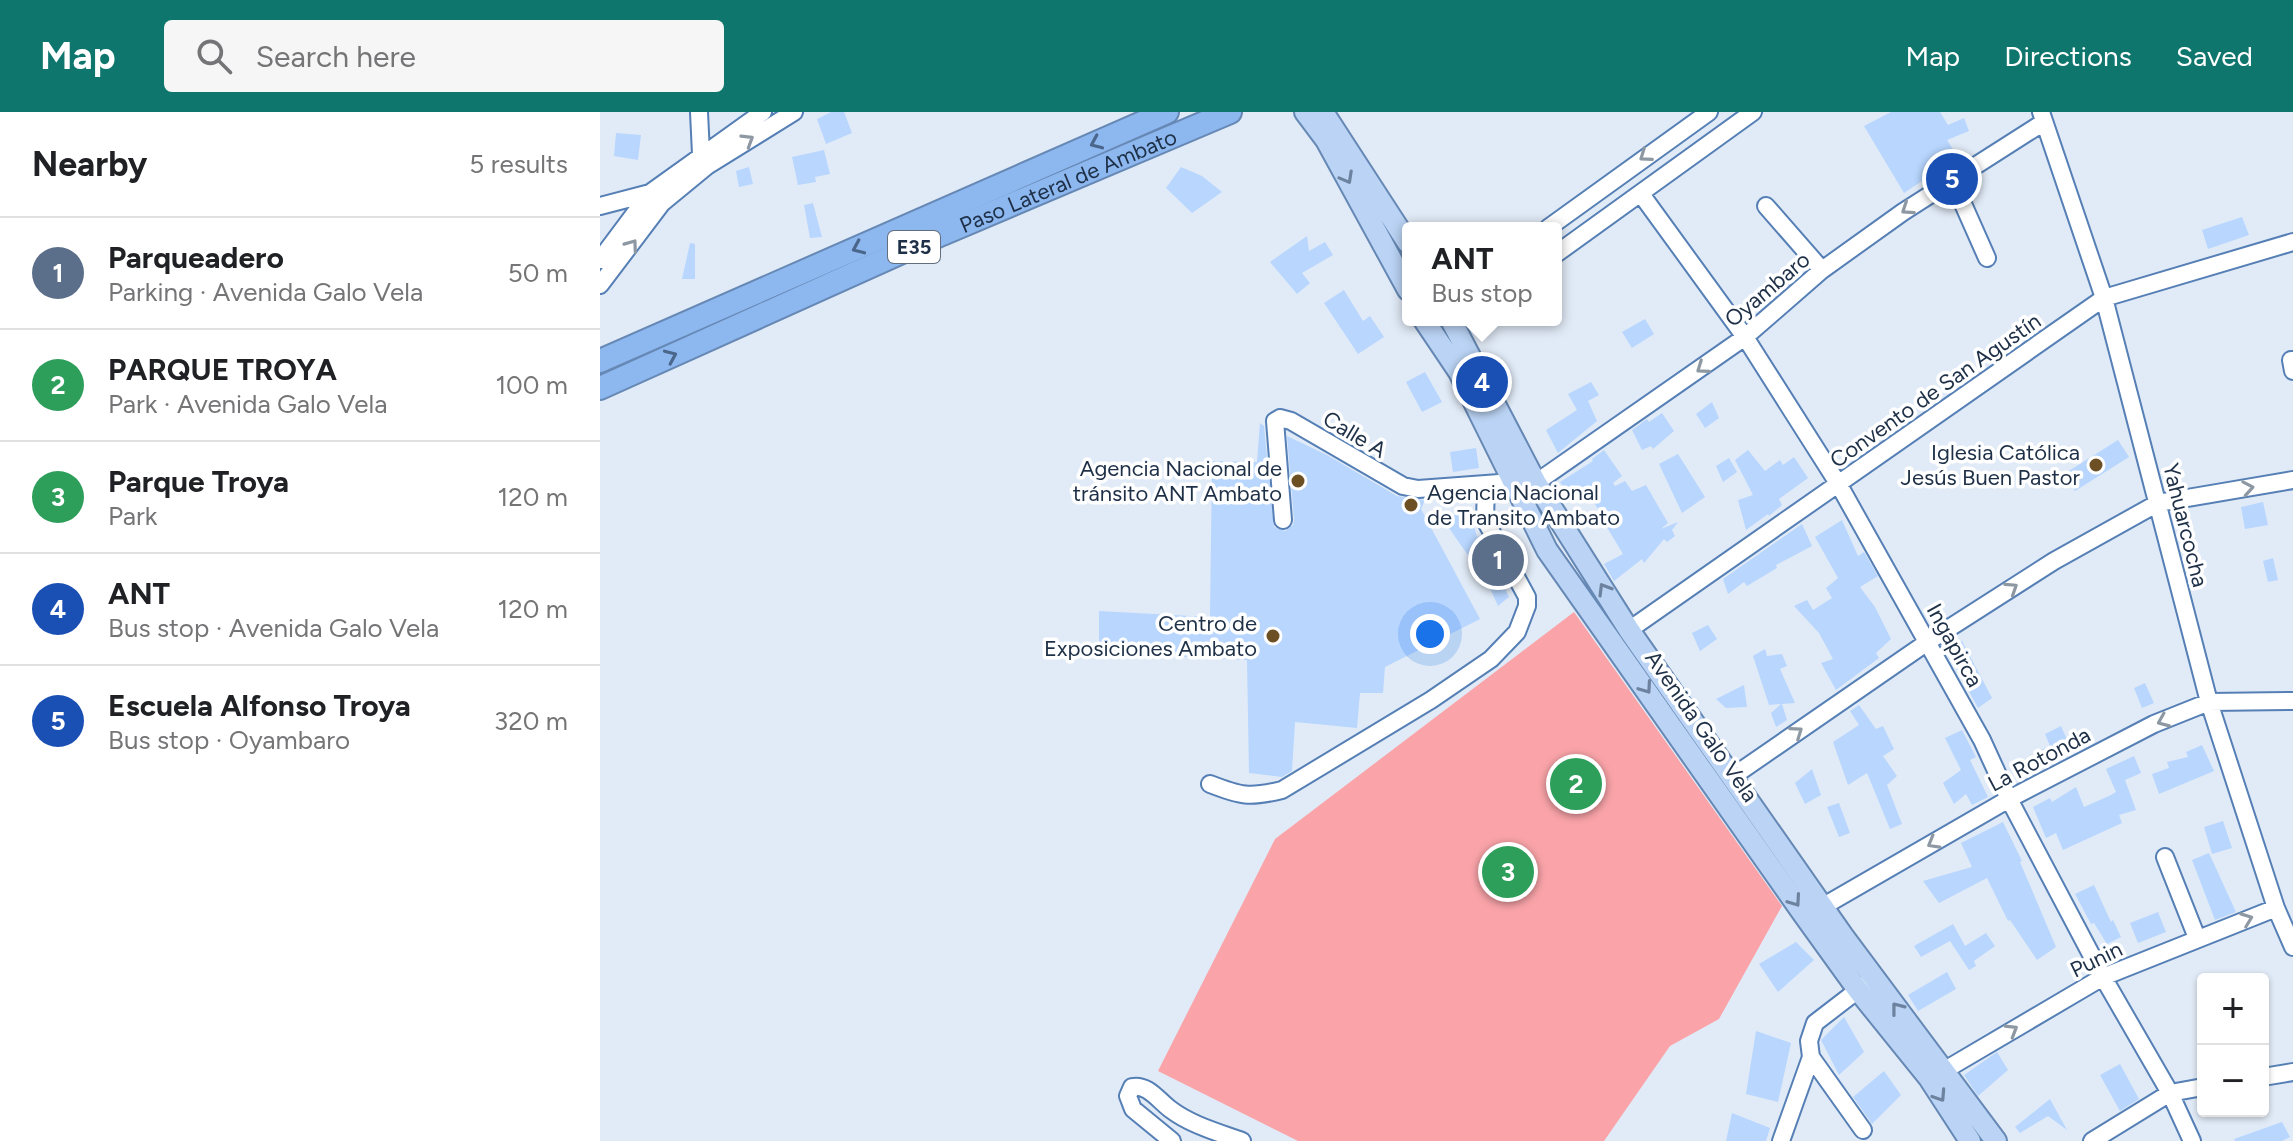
<!DOCTYPE html>
<html lang="en">
<head>
<meta charset="utf-8">
<style>
	body { margin:0; font-family:Figtree,sans-serif; background:#f6f6f6; color:#202124 }
	.controls { position:absolute; right:24px; bottom:24px; display:grid; overflow:hidden; border-radius:8px; box-shadow:0 2px 6px #0004 }
	.controls button { width:72px; height:72px; display:grid; place-items:center; padding:0; border:0; border-bottom:2px solid #e0e0e0; background:#fff; color:#202124; font:40px sans-serif }
	.you { position:absolute; left:830px; top:522px; width:28px; height:28px; margin:-20px; border:6px solid #fff; border-radius:50%; background:#1a73e8; box-shadow:0 0 0 12px #1a73e833 }
	.badge { display:grid; place-items:center; width:52px; height:52px; border-radius:50%; background:#0f766e; color:#fff; font-size:26px; font-weight:700 }
	.pin { position:absolute; translate:-50% -50%; border:4px solid #fff; box-shadow:0 2px 8px #0006 }
	.popup { position:absolute; left:802px; top:110px; width:160px; height:104px; box-sizing:border-box; display:grid; place-content:center; border-radius:8px; background:#fff; filter:drop-shadow(0 2px 6px #0005); font-size:26px; white-space:nowrap; color:#757577 }
	.popup b { font-size:30px; color:#202124 }
	.popup::after { content:''; position:absolute; left:50%; top:100%; margin-left:-16px; border:16px solid transparent; border-top-color:#fff }
	.list { margin:0; padding:0; list-style:none }
	h2 { display:flex; justify-content:space-between; align-items:center; height:104px; margin:0; padding:0 32px; font-size:34px }
	h2 small { font-size:26px; font-weight:400; color:#757577 }
	.list li { display:grid; grid-template-columns:52px 1fr auto; gap:24px; align-items:center; box-sizing:border-box; height:112px; padding:0 32px; border-top:2px solid #e0e0e0 }
	.list b { display:block; font-size:30px; white-space:nowrap }
	.list p { margin:0; font-size:26px; white-space:nowrap; color:#757577 }
	.list em { font-size:26px; font-style:normal; color:#757577 }
	.icon { flex:none; width:44px; height:44px; fill:none; stroke:currentColor; stroke-width:2; stroke-linecap:round; stroke-linejoin:round }
	.map { position:relative; flex:none; width:1693px; height:1029px; overflow:hidden }
	header { display:flex; align-items:center; gap:48px; box-sizing:border-box; height:112px; padding:0 40px; background:#0f766e; color:#fff }
	header strong { font-size:38px }
	nav { display:flex; gap:44px; margin-inline-start:auto; font-size:28px }
	.search { width:560px; height:72px; background:#f6f6f6; display:flex; align-items:center; gap:20px; box-sizing:border-box; padding:0 28px; border-radius:8px; color:#757577; font-size:30px }
	main { display:flex }
	aside { flex:1; background:#fff }
	.map>svg:first-child { display:block }
	.green { fill:#faa4a9 }
	.building { fill:#b8d6fe }
	.lines { fill:none; stroke-linecap:round; stroke-linejoin:round }
	.minor-casing { stroke:#557fb5; stroke-width:20 }
	.major-casing { stroke:#6688b4; stroke-width:24 }
	.highway-casing { stroke:#6688b4; stroke-width:26 }
	.minor { stroke:#fff; stroke-width:16 }
	.major { stroke:#bbd4f5; stroke-width:20 }
	.highway { stroke:#8db7ef; stroke-width:22 }
	.oneway { stroke:#8e98a3 }
	.oneway2 { stroke:#4a668a }
	.oneway3 { stroke:#6c829e }
	.poi-dot { fill:#6c4f23; stroke:#fff; stroke-width:3 }
	.labels { text-anchor:middle; stroke-width:7; stroke-linejoin:round; paint-order:stroke }
	.shield { fill:#fff; stroke:#626e7e; stroke-width:2 }
	.shield-label { font-size:20px; font-weight:bold; fill:#1e3047 }
	.street-label { font-size:22px; fill:#1e3047; stroke:#fff }
	.poi-label { font-size:22px; fill:#1e3047; stroke:#fff; text-anchor:end }
</style>
</head>
<body>
<header>
<strong>Map</strong>
<div class="search"><svg class="icon" aria-label="search" viewBox="0 0 24 24"><circle cx="10" cy="10" r="6"/><path d="M15 15l6 6"/></svg>Search here</div>
<nav><a>Map</a><a>Directions</a><a>Saved</a></nav>
</header>
<main>
<aside>
<h2>Nearby<small>5 results</small></h2>
<ul class="list">
<li><span class="badge" style="background:#5c6f8a">1</span><div><b>Parqueadero</b><p>Parking · Avenida Galo Vela</p></div><em>50 m</em></li>
<li><span class="badge" style="background:#2e9e5b">2</span><div><b>PARQUE TROYA</b><p>Park · Avenida Galo Vela</p></div><em>100 m</em></li>
<li><span class="badge" style="background:#2e9e5b">3</span><div><b>Parque Troya</b><p>Park</p></div><em>120 m</em></li>
<li><span class="badge" style="background:#1a4fb4">4</span><div><b>ANT</b><p>Bus stop · Avenida Galo Vela</p></div><em>120 m</em></li>
<li><span class="badge" style="background:#1a4fb4">5</span><div><b>Escuela Alfonso Troya</b><p>Bus stop · Oyambaro</p></div><em>320 m</em></li>
</ul>
</aside>
<div class="map">
<svg width="1693" height="1029" viewBox="0 0 1693 1029">
	<rect width="100%" height="100%" fill="#e1ebf7"/>
	<!-- green -->
	<path class="green" d="M974,500L1182,794L1119,907L1070,934L1004,1029H698L558,959L675,727Z"/>
	<!-- building -->
	<path class="building" d="M231,0H244L252,21L226,32L217,7Z
		M1291,0H1340L1348,13L1364,6L1369,19L1347,28L1358,45L1304,81L1264,14Z
		M16,21L41,23L38,48L14,44Z
		M224,38L230,62L215,65L216,70L198,73L192,45Z
		M149,55L153,72L139,75L136,59Z
		M581,55L602,64L622,80L592,101L566,76Z
		M213,91L222,125L210,126L204,93Z
		M1642,105L1649,123L1608,137L1602,118Z
		M707,124L709,139L725,130L733,143L702,161L710,171L697,182L670,150Z
		M90,131L95,132V167H82Z
		M744,178L763,209L770,204L784,225L758,242L724,191Z
		M1045,207L1054,222L1032,236L1022,220Z
		M825,260L842,290L822,300L806,270Z
		M991,270L999,283L988,289L997,309L958,341L946,318L977,298L968,282Z
		M1112,290L1119,306L1105,316L1096,302Z
		M1062,301L1074,319L1053,337L1051,334L1042,338L1032,318L1047,307L1049,310Z
		M660,311L664,314L674,415L685,419L693,413L694,408L687,324L727,343L797,384L825,388L821,397L880,507L785,555L783,581H760L757,616L695,610L692,659L682,665L649,661L647,548L499,540V499L610,505L612,349L657,350Z
		M1518,328L1529,345L1475,379L1464,362Z
		M876,336L879,356L853,360L850,340Z
		M1004,338L1022,364L1013,371L1015,374L1025,369L1032,379L1046,373L1068,411L1061,417L1078,410L1072,418L1075,424L1067,430L1064,427L1044,451L1042,447L1014,469L1004,452L1023,442L1005,412L1007,410L986,379L973,389L960,370L993,349L992,347Z
		M1148,338L1165,359L1180,348L1183,353L1194,345L1208,366L1179,387L1182,393L1169,404L1168,402L1146,418L1138,388L1153,383L1135,348Z
		M1078,342L1105,385L1082,401L1059,352Z
		M1129,346L1137,360L1123,370L1116,354Z
		M1663,390L1668,413L1645,417L1641,395Z
		M870,399L877,425L881,423L889,437L894,468L899,464L909,485L898,494L888,472L842,406Z
		M1242,408L1258,444L1264,440L1278,464L1260,475L1275,495L1291,527L1276,541L1279,546L1236,578L1221,551L1233,547L1219,521L1194,494L1207,488L1213,498L1232,486L1226,476L1238,466L1215,425Z
		M1202,412L1212,434L1176,453L1177,456L1147,474L1144,470L1128,482L1123,467Z
		M1673,446L1678,468L1668,470L1663,449Z
		M1108,513L1117,527L1100,539L1092,521Z
		M1362,529L1392,586L1378,596L1346,537Z
		M1165,537L1167,544L1182,542L1187,554L1180,557L1195,591L1182,592L1187,608L1176,615L1171,601L1181,592L1169,593L1153,544Z
		M1545,571L1554,591L1542,596L1534,576Z
		M1144,573L1147,595L1126,596L1116,587Z
		M1259,593L1276,617L1283,614L1294,637L1283,644L1297,664L1287,673L1302,712L1290,717L1267,661L1248,673L1233,630L1259,613L1250,599Z
		M1461,614L1472,639L1444,650L1439,639L1450,634L1445,622Z
		M1362,618L1376,645L1370,648L1388,685L1372,693L1366,682L1354,692L1343,671L1361,658L1345,626Z
		M1602,633L1614,659L1559,682L1552,662L1569,656L1567,650L1588,645L1586,640Z
		M1534,644L1541,661L1525,668L1536,698L1519,703L1522,711L1463,738L1456,721L1446,726L1433,695L1450,686L1452,690L1476,675L1484,695L1511,683L1516,680L1506,657Z
		M1212,657L1221,683L1205,692L1195,671Z
		M1239,691L1250,721L1239,725L1227,695Z
		M1623,709L1632,736L1612,742L1604,715Z
		M1403,710L1422,749L1420,750L1456,835L1437,848L1410,808L1408,809L1387,766L1339,791L1323,769L1372,755L1361,731Z
		M1609,741L1636,800L1615,808L1592,748Z
		M1494,773L1511,810L1513,808L1521,825L1507,832L1494,811L1491,812L1475,782Z
		M1558,800L1566,820L1538,831L1530,811Z
		M1353,812L1365,834L1386,821L1395,834L1374,849L1376,854L1369,858L1350,829L1321,845L1314,834Z
		M1196,830L1214,848L1178,880L1159,852Z
		M1347,860L1356,877L1318,899L1308,883Z
		M1244,905L1264,940L1239,963L1221,928Z
		M1156,919L1191,931L1178,990L1146,982Z
		M1397,940L1408,958L1378,984L1364,963Z
		M1520,952L1539,987L1520,999L1500,963Z
		M1284,959L1301,983L1272,1012L1253,985Z
		M1450,987L1467,1018L1448,1004L1420,1021L1415,1015Z
		M1132,1001L1170,1016L1166,1029H1126Z
		M1682,1010L1690,1025L1682,1029H1635L1634,1027Z"/>
	<g class="lines">
		<!-- minor casing -->
		<g class="minor-casing">
			<path id="minor" d="M99,0L101,42L105,49
				M1441,0L1504,186L1609,590L1676,796L1693,835
				M1352,67L1387,146
				M1041,82L1145,225L1239,373L1382,628L1409,687L1503,865L1570,981L1592,1029
				M0,94L50,81
				M1166,94L1222,158
				M948,116L1109,0
				M956,142L1153,0
				M0,148L50,81L163,0
				M0,173L62,91L107,54L194,0
				M1693,248H1691L1693,259
				M927,377L1145,225L1222,158L1303,100L1444,10
				M683,408L675,309L680,306L691,309L803,374L818,377L913,370
				M1029,518L1504,186L1693,130
				M1132,665L1329,529L1454,449L1558,391L1693,368
				M610,672C641,684 649,686 682,678L831,588L891,547L917,520L927,494V485L885,408L886,373
				M1565,745L1597,826
				M1222,795L1409,687L1554,612L1609,590L1693,589
				M1211,945L1263,1018
				M1345,958L1503,865L1676,796
				M1663,965L1693,960
				M572,1029L533,997L528,984L532,975C548,972 558,988 570,997C591,1013 617,1020 642,1029
				M1181,1029L1211,945L1209,929L1215,911L1267,871
				M1492,1029L1570,981L1603,975"/>
		</g>
		<!-- major casing -->
		<g class="major-casing">
			<path id="major" d="M705,0L726,28L808,178
				M723,0L808,131
				M824,208L859,260L947,438L1204,803L1258,878L1329,966L1370,1029
				M851,208L936,371L1029,518L1243,824L1396,1029"/>
		</g>
		<!-- highway casing -->
		<g class="highway-casing">
			<g id="highway">
				<path d="M0,249L567,0"/>
				<path id="s1" d="M0,276L342,122L630,0"/>
			</g>
		</g>
		<!-- minor -->
		<use href="#minor" class="minor"/>
		<!-- major -->
		<use href="#major" class="major"/>
		<!-- highway -->
		<use href="#highway" class="highway"/>
	</g>
	<!-- one-way arrows -->
	<defs><path id="oneway-chevron" d="M-2-3.5L2.5 0L-2 3.5" fill="none" stroke-width="1.6" stroke-linecap="round" stroke-linejoin="round" transform="scale(2)"/></defs>
	<g class="oneway">
		<use href="#oneway-chevron" transform="translate(148 28) rotate(-32)"/>
		<use href="#oneway-chevron" transform="translate(1045 44) rotate(145)"/>
		<use href="#oneway-chevron" transform="translate(1307 97) rotate(146)"/>
		<use href="#oneway-chevron" transform="translate(32 133) rotate(-54)"/>
		<use href="#oneway-chevron" transform="translate(1102 256) rotate(145)"/>
		<use href="#oneway-chevron" transform="translate(1648 376) rotate(-10)"/>
		<use href="#oneway-chevron" transform="translate(1412 476) rotate(-33)"/>
		<use href="#oneway-chevron" transform="translate(1563 609) rotate(157)"/>
		<use href="#oneway-chevron" transform="translate(1197 620) rotate(-35)"/>
		<use href="#oneway-chevron" transform="translate(1333 731) rotate(150)"/>
		<use href="#oneway-chevron" transform="translate(1647 807) rotate(-21)"/>
		<use href="#oneway-chevron" transform="translate(1412 918) rotate(-31)"/>
	</g>
	<g class="oneway2">
		<use href="#oneway-chevron" transform="translate(496 31) rotate(156)"/>
		<use href="#oneway-chevron" transform="translate(258 136) rotate(156)"/>
		<use href="#oneway-chevron" transform="translate(71 244) rotate(-24)"/>
	</g>
	<g class="oneway3">
		<use href="#oneway-chevron" transform="translate(747 66) rotate(61)"/>
		<use href="#oneway-chevron" transform="translate(1004 477) rotate(-121)"/>
		<use href="#oneway-chevron" transform="translate(1046 576) rotate(55)"/>
		<use href="#oneway-chevron" transform="translate(1195 789) rotate(55)"/>
		<use href="#oneway-chevron" transform="translate(1297 896) rotate(-128)"/>
		<use href="#oneway-chevron" transform="translate(1340 984) rotate(57)"/>
	</g>
	<!-- markers -->
	<g class="poi-dot">
		<circle cx="1496" cy="353" r="8"/>
		<circle cx="698" cy="369" r="8"/>
		<circle cx="811" cy="393" r="8"/>
		<circle cx="673" cy="524" r="8"/>
	</g>
	<g class="labels">
		<!-- shield labels -->
		<rect class="shield" x="288" y="119" width="52" height="32" rx="6"/>
		<g class="shield-label">
			<text x="314" y="142">E35</text>
		</g>
		<!-- street labels -->
		<g class="street-label">
			<text dy="8" stroke="none"><textPath href="#s1" startOffset="512">Paso Lateral de Ambato</textPath></text>
			<text transform="translate(1167 177) rotate(-40)" y="8">Oyambaro</text>
			<text transform="translate(1335 278) rotate(-35)" y="8">Convento de San Agustín</text>
			<text transform="translate(755 322) rotate(31)" y="8">Calle A</text>
			<text transform="translate(1586 413) rotate(76)" y="8">Yahuarcocha</text>
			<text transform="translate(1355 533) rotate(61)" y="8">Ingapirca</text>
			<text transform="translate(1102 614) rotate(55)" y="8">Avenida Galo Vela</text>
			<text transform="translate(1439 647) rotate(-28)" y="8">La Rotonda</text>
			<text transform="translate(1496 847) rotate(-26)" y="8">Punin</text>
		</g>
		<!-- poi labels -->
		<g class="poi-label">
			<text x="1480" y="348">Iglesia Católica<tspan x="1480" dy="25">Jesús Buen Pastor</tspan></text>
			<text x="682" y="364">Agencia Nacional de<tspan x="682" dy="25">tránsito ANT Ambato</tspan></text>
			<text x="827" y="388" text-anchor="start">Agencia Nacional<tspan x="827" dy="25">de Transito Ambato</tspan></text>
			<text x="657" y="519">Centro de<tspan x="657" dy="25">Exposiciones Ambato</tspan></text>
		</g>
	</g>
</svg>
<div class="controls">
<button>+</button>
<button>−</button>
</div>
<div class="you"></div>
<div class="pin badge" style="left:898px;top:448px;background:#5c6f8a">1</div>
<div class="pin badge" style="left:976px;top:672px;background:#2e9e5b">2</div>
<div class="pin badge" style="left:908px;top:760px;background:#2e9e5b">3</div>
<div class="pin badge" style="left:882px;top:270px;background:#1a4fb4">4</div>
<div class="popup"><b>ANT</b>Bus stop</div>
<div class="pin badge" style="left:1352px;top:67px;background:#1a4fb4">5</div>
</div>
</main>
</body>
</html>
